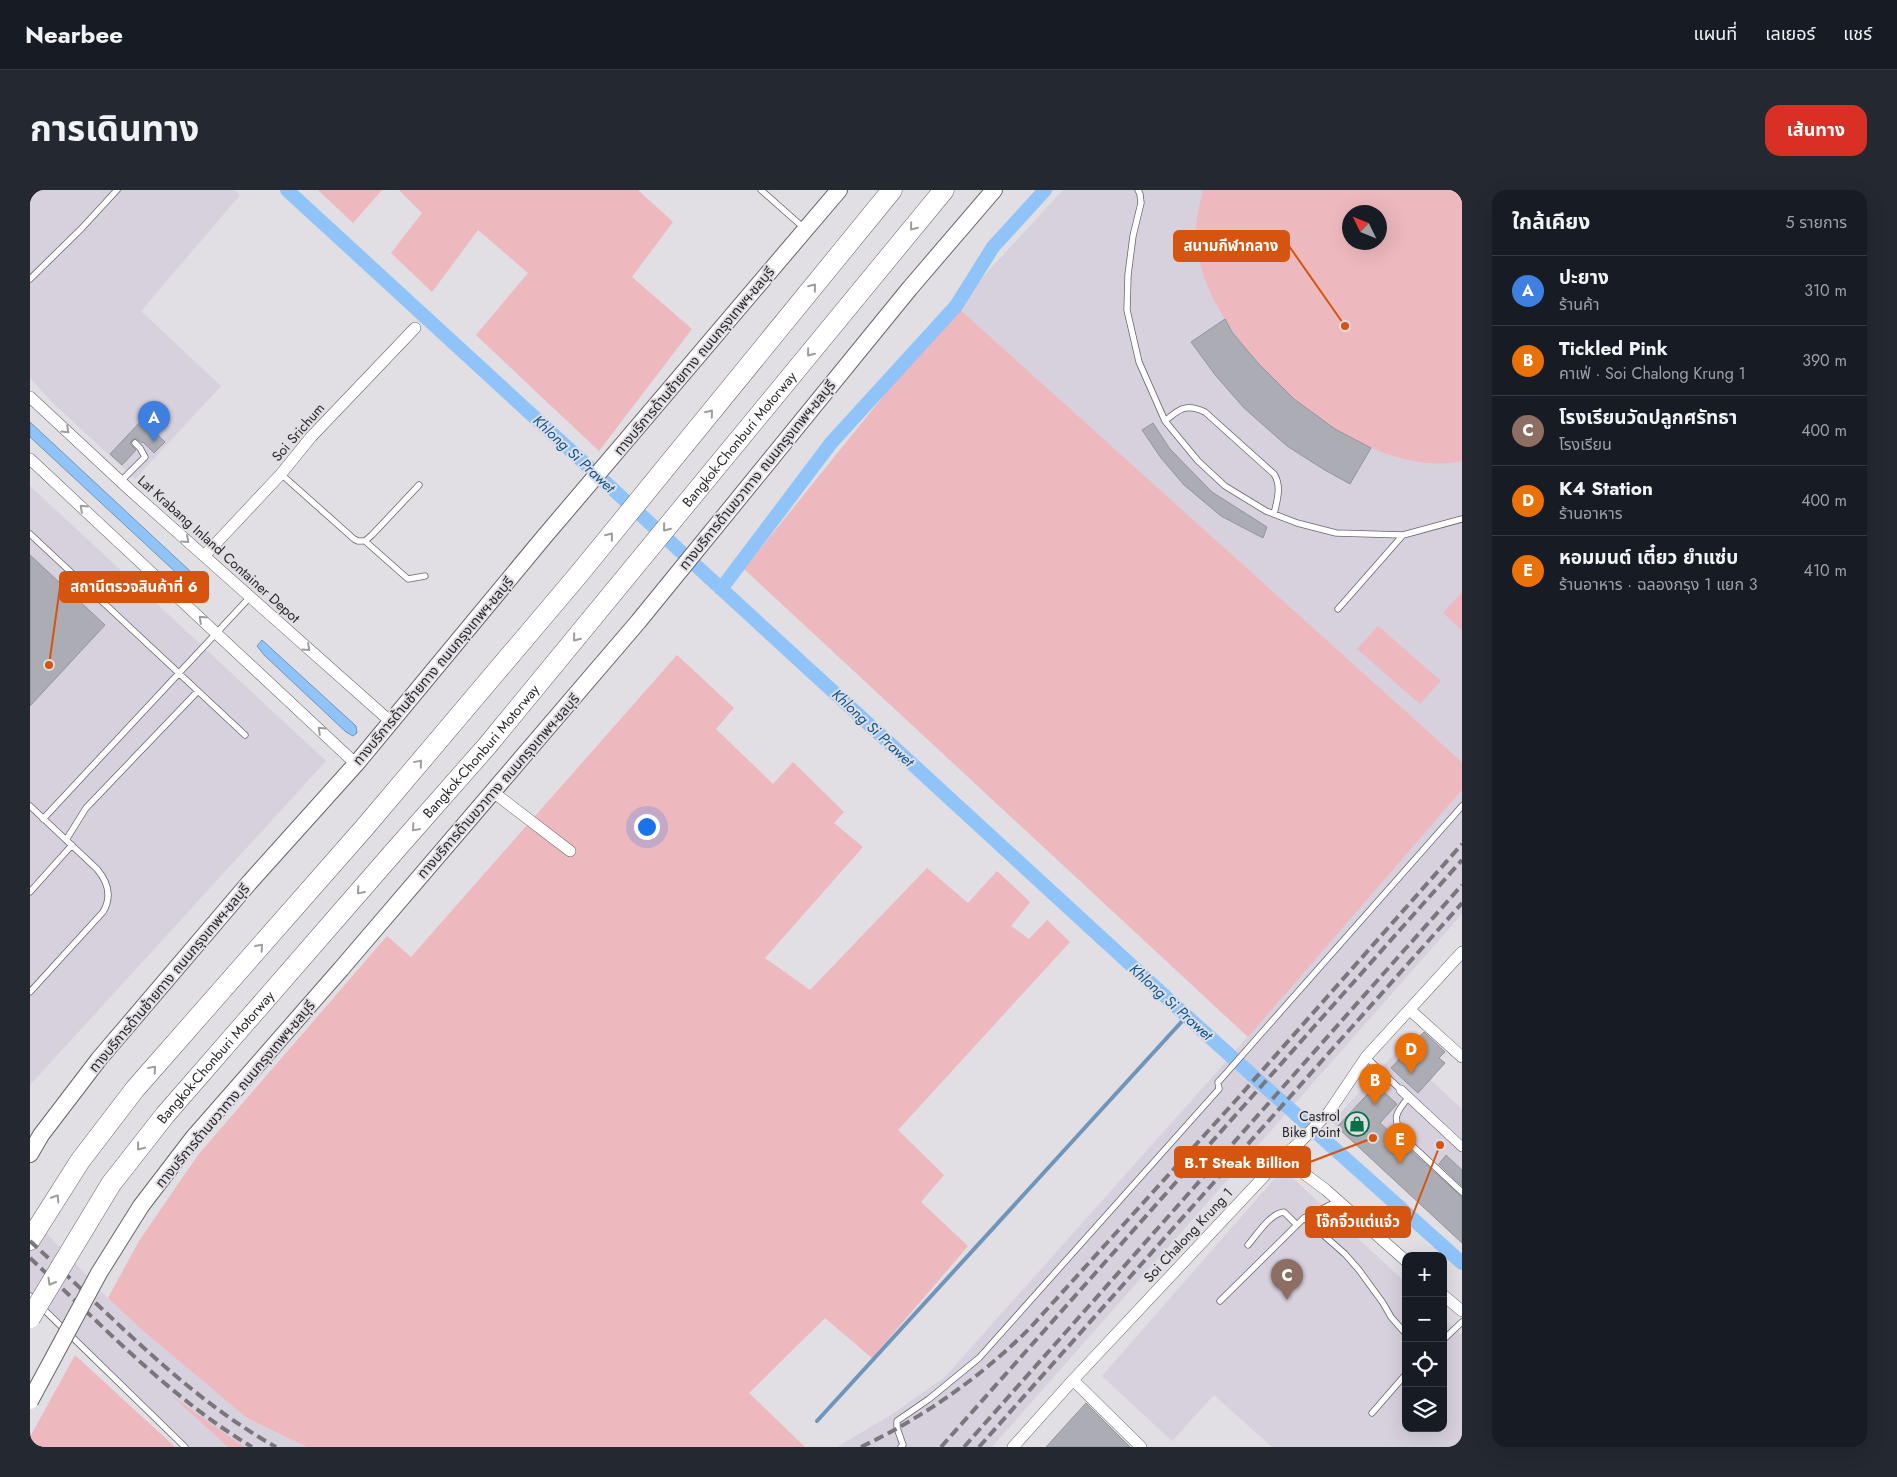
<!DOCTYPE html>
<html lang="th">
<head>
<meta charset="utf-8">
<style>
	body { margin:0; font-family:Jost,"Noto Sans Thai",sans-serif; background:#242831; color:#f1f3f6 }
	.controls { position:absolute; right:15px; bottom:15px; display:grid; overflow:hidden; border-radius:10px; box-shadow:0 5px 20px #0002 }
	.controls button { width:45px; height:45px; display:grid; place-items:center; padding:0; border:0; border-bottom:1px solid #363941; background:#171b24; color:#f1f3f6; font:25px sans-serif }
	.compass { position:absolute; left:1312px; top:15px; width:45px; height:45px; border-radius:50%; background:#171b24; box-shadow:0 5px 20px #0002; rotate:313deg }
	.you { position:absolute; left:616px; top:636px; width:18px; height:18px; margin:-12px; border:4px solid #fff; border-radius:50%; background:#1a73e8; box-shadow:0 0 0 8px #1a73e833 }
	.badge { display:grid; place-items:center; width:32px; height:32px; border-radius:50%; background:#d93025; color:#fff; font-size:16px; font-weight:700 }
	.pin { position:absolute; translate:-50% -41px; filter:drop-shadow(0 1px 2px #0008) }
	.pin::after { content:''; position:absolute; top:26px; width:18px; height:15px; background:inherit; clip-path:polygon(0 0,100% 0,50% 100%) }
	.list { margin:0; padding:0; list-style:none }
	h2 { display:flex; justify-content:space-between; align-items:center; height:65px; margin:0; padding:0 20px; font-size:21px }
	h2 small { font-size:16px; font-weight:400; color:#9ea1a6 }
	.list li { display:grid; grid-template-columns:32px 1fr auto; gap:15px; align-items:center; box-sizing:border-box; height:70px; padding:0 20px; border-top:1px solid #363941 }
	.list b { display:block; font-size:19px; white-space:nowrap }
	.list p { margin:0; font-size:16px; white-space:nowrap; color:#9ea1a6 }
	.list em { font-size:16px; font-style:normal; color:#9ea1a6 }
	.icon { flex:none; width:28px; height:28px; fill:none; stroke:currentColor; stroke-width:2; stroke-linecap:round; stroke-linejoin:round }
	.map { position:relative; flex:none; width:1432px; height:1257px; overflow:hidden; border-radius:15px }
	header { display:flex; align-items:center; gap:30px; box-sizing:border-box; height:70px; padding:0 25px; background:#171b24; border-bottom:1px solid #363941 }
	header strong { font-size:24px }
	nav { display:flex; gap:28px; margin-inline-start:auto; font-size:18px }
	.intro { display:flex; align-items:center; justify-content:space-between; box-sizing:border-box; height:120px; padding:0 30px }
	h1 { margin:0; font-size:35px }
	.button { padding:12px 22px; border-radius:15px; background:#d93025; color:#fff; font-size:18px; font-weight:700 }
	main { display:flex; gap:30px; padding:0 30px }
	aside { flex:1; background:#171b24; border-radius:15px; box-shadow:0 5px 20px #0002 }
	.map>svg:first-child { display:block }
	.built { fill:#d7d0dd; fill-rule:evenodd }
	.green { fill:#edb8be; fill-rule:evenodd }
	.water { fill:#90c4f9; stroke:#7095ba }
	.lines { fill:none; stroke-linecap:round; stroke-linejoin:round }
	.stream { stroke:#7095ba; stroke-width:4 }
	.canal { stroke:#90c4f9; stroke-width:14 }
	.building { fill:#acadb4; stroke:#94959c }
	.service-casing { stroke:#68656b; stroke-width:7 }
	.pedestrian-casing { stroke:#68656b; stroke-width:10 }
	.minor-casing { stroke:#68656b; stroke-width:12 }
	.secondary-casing { stroke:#68656b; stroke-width:18 }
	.motorway-casing { stroke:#68656b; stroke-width:21 }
	.service { stroke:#fff; stroke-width:5.5 }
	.pedestrian { stroke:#fff; stroke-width:9 }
	.minor { stroke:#fff; stroke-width:11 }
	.secondary { stroke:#fff; stroke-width:16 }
	.motorway { stroke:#fff; stroke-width:20 }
	.rail { stroke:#79777b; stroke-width:4; stroke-dasharray:10 5; stroke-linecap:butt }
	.secondary-bridge-casing { stroke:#68656b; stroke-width:18; stroke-linecap:butt }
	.motorway-bridge-casing { stroke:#68656b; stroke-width:21; stroke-linecap:butt }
	.secondary-bridge { stroke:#fff; stroke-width:16 }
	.motorway-bridge { stroke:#fff; stroke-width:20 }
	.oneway { stroke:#9e9d9e }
	.labels { text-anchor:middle; stroke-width:4; stroke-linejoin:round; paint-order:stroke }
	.street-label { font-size:14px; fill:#272628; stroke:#e1dee4 }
	.poi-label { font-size:14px; fill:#272628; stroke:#e1dee4; text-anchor:end }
	.water-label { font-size:15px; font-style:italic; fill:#065796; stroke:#e1dee4 }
	.leader { fill:none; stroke:#d5540f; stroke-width:2 }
	.callout-dot { fill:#d5540f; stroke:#e1dee4; stroke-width:2 }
	.callout { fill:#d5540f; stroke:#d5540f; stroke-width:2 }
	.callout-label { font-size:15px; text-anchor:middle; font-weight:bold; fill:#fff }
</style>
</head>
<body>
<header>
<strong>Nearbee</strong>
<nav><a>แผนที่</a><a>เลเยอร์</a><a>แชร์</a></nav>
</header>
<div class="intro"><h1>การเดินทาง</h1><a class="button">เส้นทาง</a></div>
<main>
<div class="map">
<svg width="1432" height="1257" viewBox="0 0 1432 1257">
	<rect width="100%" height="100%" fill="#e1dee4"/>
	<!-- built -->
	<path class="built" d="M0,0H205L210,5L111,121L191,196L105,289L24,214L0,188Z
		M1033,0H1432V572L926,116ZM1320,22H1350V52H1320Z
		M0,296L296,571L0,895Z
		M1432,600V724L962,1257H807L864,1223L915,1187L1185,884Z
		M1368,860L1432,919V1053L1302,932Z
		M1253,979L1376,1093V1238H1413V1128L1432,1145V1252L1427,1257H1242L1184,1205L1142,1251L1072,1186Z
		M0,1026L78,1108L112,1140L217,1228L277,1257H160L57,1160L0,1101Z"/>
	<!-- green -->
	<path class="green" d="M288,0H352L323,33Z
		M369,0H608L643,32L602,87L662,139L569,261L446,145L498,83L448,40L402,102L361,63L392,23Z
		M1173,0H1432V271C1329,293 1182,158 1167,60C1164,39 1168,20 1173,0ZM1320,22H1350V52H1320Z
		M926,116L1432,572V600L1218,847L714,379Z
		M1432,402V440L1413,423Z
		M1348,436L1411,491L1390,514L1327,459Z
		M647,465L704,518L686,539L743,594L763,572L814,622L804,633L833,657L735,768L780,800L897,678L938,713L967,681L1000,712L981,736L999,749L1017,730L1040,752L868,940L914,985L891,1012L938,1056L842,1168L795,1128L719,1203L775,1257H277L217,1228L112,1140L78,1108L109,1051L168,965L357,746L381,767Z
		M45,1165L145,1257H0V1247Z
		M142,1206L214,1257H198Z"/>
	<!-- water -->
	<path class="water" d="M0,232L175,395L177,401L173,405L167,402L0,247Z
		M232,450L326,536L327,543L323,546L316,542L234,465L227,456Z"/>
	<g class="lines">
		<!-- stream -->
		<path class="stream" d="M787,1231L1156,827"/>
		<!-- canal -->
		<path class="canal" d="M257,0L1174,842L1432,1073
			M691,399L801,253L926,116L963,57L1015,0"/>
	</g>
	<!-- building -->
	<path class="building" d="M1195,129L1202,142L1227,172L1264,209L1305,239L1341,258L1320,294L1293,279L1257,256L1214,218L1186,186L1161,152Z
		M112,230L135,252L124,263L113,252L112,253L107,249H103L100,254L106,260L92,275L80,264Z
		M1123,233L1140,259L1182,302L1237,337L1233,348L1191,326L1154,295L1131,268L1112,240Z
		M0,365L75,435L0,516Z
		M1394,842L1415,862L1409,868L1415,873L1388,903L1361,878Z
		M1346,895L1367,914L1350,933L1432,1007V1053L1307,937Z
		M1416,965L1432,980V996L1409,974Z
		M1056,1213L1100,1257H1016Z"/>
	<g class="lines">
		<!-- service casing -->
		<g class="service-casing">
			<path id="service" d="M731,0L774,38
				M1108,0L1110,4L1111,13L1103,46L1098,85L1097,120L1109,172L1135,231L1168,271L1195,296L1236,321L1267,333L1306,343L1373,345L1432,329
				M0,1L1,0
				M0,89L51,39L87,0
				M1135,231C1149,219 1156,213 1175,222L1244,284C1252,296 1247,311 1244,324
				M251,284L324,349L328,351H335L342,345L389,295
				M91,291L115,267L110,258L105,253
				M0,344L215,545
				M335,351L378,389L395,386
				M1308,419L1373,345
				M0,616L67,679C78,692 82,707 73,722L0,802
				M13,629L220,407
				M36,650L56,618L168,501
				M0,702L42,655
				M1336,867L1371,900
				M1379,907C1365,923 1362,928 1373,947L1432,1002
				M1274,1028L1315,1064L1329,1080L1353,1113L1361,1127L1376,1144
				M1218,1055C1227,1045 1239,1024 1254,1022L1267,1035
				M0,1106L155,1257
				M1190,1111L1274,1028L1308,1011
				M1413,1150L1432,1132
				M1342,1223L1376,1184
				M871,1257L873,1255L867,1238V1231L899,1209L949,1168L1189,899L1188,892L1191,889L1432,616"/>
		</g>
		<!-- pedestrian casing -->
		<g class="pedestrian-casing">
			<path id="pedestrian" d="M1371,900L1432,957"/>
		</g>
		<!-- minor casing -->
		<g class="minor-casing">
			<path id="minor" d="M0,207L101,301L361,532
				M0,269L326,574
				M174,366L251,284L281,247L385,138
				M463,602L540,661
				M1380,820L1432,867
				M1252,967L1296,1000L1376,1071
				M1413,1105L1432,1121
				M1043,1190L1111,1257
				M983,1257L1043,1190L1252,967L1270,952L1299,922L1336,867L1432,762"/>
		</g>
		<!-- secondary casing -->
		<g class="secondary-casing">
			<path id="secondary" d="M311,779L608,432L880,98L964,0
				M0,964L11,945L69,869L219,693L326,574L514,347L809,0"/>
		</g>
		<!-- motorway casing -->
		<g class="motorway-casing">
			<g id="motorway">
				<path id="s1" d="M362,664L457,556L914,0"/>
				<path d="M0,1050L50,971L105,899L335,637L549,384L862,0"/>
			</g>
		</g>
		<!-- service -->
		<use href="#service" class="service"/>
		<!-- pedestrian -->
		<use href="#pedestrian" class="pedestrian"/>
		<!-- minor -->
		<use href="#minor" class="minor"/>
		<!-- secondary -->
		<use href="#secondary" class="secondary"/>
		<!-- motorway -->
		<use href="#motorway" class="motorway"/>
		<!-- rail -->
		<path class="rail" d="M0,1051C78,1122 153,1205 246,1257
			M0,1068C71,1134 139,1207 222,1257
			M831,1257C894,1227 951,1187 1000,1138L1208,908L1432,654
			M911,1257L1432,670
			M934,1257L1432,695
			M949,1257L1432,713"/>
		<!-- secondary-bridge casing -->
		<g class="secondary-bridge-casing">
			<path id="secondary-bridge" d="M0,1211L69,1083L111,1016L163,948L311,779"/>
		</g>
		<!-- motorway-bridge casing -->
		<g class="motorway-bridge-casing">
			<g id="motorway-bridge">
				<path id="s2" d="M0,1128L81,994L135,925L362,664"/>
			</g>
		</g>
		<!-- secondary-bridge -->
		<use href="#secondary-bridge" class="secondary-bridge"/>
		<!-- motorway-bridge -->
		<use href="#motorway-bridge" class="motorway-bridge"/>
	</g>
	<!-- one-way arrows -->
	<defs><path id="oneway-chevron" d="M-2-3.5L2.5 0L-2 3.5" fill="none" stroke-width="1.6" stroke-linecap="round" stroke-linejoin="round" transform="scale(1.25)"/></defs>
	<g class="oneway">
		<use href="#oneway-chevron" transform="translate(883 37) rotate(129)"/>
		<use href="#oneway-chevron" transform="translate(783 97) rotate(-51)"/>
		<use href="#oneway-chevron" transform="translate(780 163) rotate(129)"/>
		<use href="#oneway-chevron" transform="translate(680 223) rotate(-51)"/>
		<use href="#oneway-chevron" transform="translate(36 240) rotate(43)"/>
		<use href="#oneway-chevron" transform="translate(53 318) rotate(-137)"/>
		<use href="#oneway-chevron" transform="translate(636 338) rotate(129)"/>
		<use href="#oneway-chevron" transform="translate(580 346) rotate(-51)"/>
		<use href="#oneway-chevron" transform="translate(156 350) rotate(42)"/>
		<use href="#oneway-chevron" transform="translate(172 429) rotate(-137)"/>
		<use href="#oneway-chevron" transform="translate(546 448) rotate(129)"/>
		<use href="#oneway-chevron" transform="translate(277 458) rotate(42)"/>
		<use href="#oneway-chevron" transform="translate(291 540) rotate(-137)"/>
		<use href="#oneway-chevron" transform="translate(389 573) rotate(-50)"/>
		<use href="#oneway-chevron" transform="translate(385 638) rotate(131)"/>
		<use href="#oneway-chevron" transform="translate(330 701) rotate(131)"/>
		<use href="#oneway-chevron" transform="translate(230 757) rotate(-49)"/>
		<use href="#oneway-chevron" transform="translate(123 879) rotate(-49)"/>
		<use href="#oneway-chevron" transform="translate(110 957) rotate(128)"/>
		<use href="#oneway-chevron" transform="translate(26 1008) rotate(-58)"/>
		<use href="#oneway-chevron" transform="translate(21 1092) rotate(120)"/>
	</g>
	<!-- icons -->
	<defs>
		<g id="shop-ring" transform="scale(1.25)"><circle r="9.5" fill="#e1dee4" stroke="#097047" stroke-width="1.5"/><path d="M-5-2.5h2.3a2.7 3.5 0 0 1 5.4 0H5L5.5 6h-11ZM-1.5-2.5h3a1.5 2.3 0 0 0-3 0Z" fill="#097047"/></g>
	</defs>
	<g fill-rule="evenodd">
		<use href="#shop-ring" x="1327" y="934"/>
	</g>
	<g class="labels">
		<!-- street labels -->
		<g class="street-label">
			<text transform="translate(664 171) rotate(-50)" y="5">ทางบริการด้านซ้ายทาง ถนนกรุงเทพฯ-ชลบุรี</text>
			<text transform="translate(268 242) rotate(-49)" y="5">Soi Srichum</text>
			<text dy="5" stroke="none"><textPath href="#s1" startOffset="541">Bangkok-Chonburi Motorway</textPath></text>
			<text transform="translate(727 285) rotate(-51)" y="5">ทางบริการด้านขวาทาง ถนนกรุงเทพฯ-ชลบุรี</text>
			<text transform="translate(189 359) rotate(42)" y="5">Lat Krabang Inland Container Depot</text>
			<text transform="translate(403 481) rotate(-50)" y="5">ทางบริการด้านซ้ายทาง ถนนกรุงเทพฯ-ชลบุรี</text>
			<text dy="5" stroke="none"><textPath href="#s1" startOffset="136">Bangkok-Chonburi Motorway</textPath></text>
			<text transform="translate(468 596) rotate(-49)" y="5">ทางบริการด้านขวาทาง ถนนกรุงเทพฯ-ชลบุรี</text>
			<text transform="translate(139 788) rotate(-50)" y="5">ทางบริการด้านซ้ายทาง ถนนกรุงเทพฯ-ชลบุรี</text>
			<text dy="5" stroke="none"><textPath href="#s2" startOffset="321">Bangkok-Chonburi Motorway</textPath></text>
			<text transform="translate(205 904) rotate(-50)" y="5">ทางบริการด้านขวาทาง ถนนกรุงเทพฯ-ชลบุรี</text>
			<text transform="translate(1158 1045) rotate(-47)" y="5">Soi Chalong Krung 1</text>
		</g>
		<!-- poi labels -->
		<g class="poi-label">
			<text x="1310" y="931">Castrol<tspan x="1310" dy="16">Bike Point</tspan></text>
		</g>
		<!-- water labels -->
		<g class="water-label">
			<text transform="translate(544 264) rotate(43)" y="5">Khlong Si Prawet</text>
			<text transform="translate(843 538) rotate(43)" y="5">Khlong Si Prawet</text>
			<text transform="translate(1141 812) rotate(42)" y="5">Khlong Si Prawet</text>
		</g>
	</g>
	<!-- callouts -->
	<path class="leader" d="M1315 136L1259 56M19 475L30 397M1343 948L1280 972M1410 955L1380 1032"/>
	<g class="callout-dot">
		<circle cx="1315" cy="136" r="5"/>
		<circle cx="19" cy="475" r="5"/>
		<circle cx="1343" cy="948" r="5"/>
		<circle cx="1410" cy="955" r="5"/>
	</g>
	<g class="callout">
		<rect x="1144" y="41" width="115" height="30" rx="5"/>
		<rect x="30" y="382" width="148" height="30" rx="5"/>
		<rect x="1145" y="957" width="135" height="30" rx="5"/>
		<rect x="1276" y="1017" width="104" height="30" rx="5"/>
	</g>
	<g class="callout-label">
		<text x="1201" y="61">สนามกีฬากลาง</text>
		<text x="104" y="402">สถานีตรวจสินค้าที่ 6</text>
		<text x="1212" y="978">B.T Steak Billion</text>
		<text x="1328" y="1037">โจ๊กจิ๋วแต่แจ๋ว</text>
	</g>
</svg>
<div class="controls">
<button>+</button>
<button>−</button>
<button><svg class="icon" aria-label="locate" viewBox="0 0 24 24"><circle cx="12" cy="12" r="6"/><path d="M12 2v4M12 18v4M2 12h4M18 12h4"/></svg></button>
<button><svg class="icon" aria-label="layers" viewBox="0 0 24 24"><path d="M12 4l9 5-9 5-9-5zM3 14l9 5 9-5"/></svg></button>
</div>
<svg class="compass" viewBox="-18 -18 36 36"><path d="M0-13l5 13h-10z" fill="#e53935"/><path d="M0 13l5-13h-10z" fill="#9ea1a6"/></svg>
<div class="you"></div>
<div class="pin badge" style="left:124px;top:252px;background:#3f7fe0">A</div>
<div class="pin badge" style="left:1345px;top:915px;background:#e8710a">B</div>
<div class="pin badge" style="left:1257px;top:1110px;background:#8d6e63">C</div>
<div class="pin badge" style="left:1381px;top:884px;background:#e8710a">D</div>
<div class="pin badge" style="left:1370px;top:974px;background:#e8710a">E</div>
</div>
<aside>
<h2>ใกล้เคียง<small>5 รายการ</small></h2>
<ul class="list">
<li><span class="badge" style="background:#3f7fe0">A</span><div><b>ปะยาง</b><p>ร้านค้า</p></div><em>310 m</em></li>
<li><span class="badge" style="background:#e8710a">B</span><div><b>Tickled Pink</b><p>คาเฟ่ · Soi Chalong Krung 1</p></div><em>390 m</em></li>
<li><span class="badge" style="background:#8d6e63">C</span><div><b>โรงเรียนวัดปลูกศรัทธา</b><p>โรงเรียน</p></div><em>400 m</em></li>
<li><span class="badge" style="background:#e8710a">D</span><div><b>K4 Station</b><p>ร้านอาหาร</p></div><em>400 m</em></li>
<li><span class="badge" style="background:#e8710a">E</span><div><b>หอมมนต์ เตี๋ยว ยำแซ่บ</b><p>ร้านอาหาร · ฉลองกรุง 1 แยก 3</p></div><em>410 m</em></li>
</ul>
</aside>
</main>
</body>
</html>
